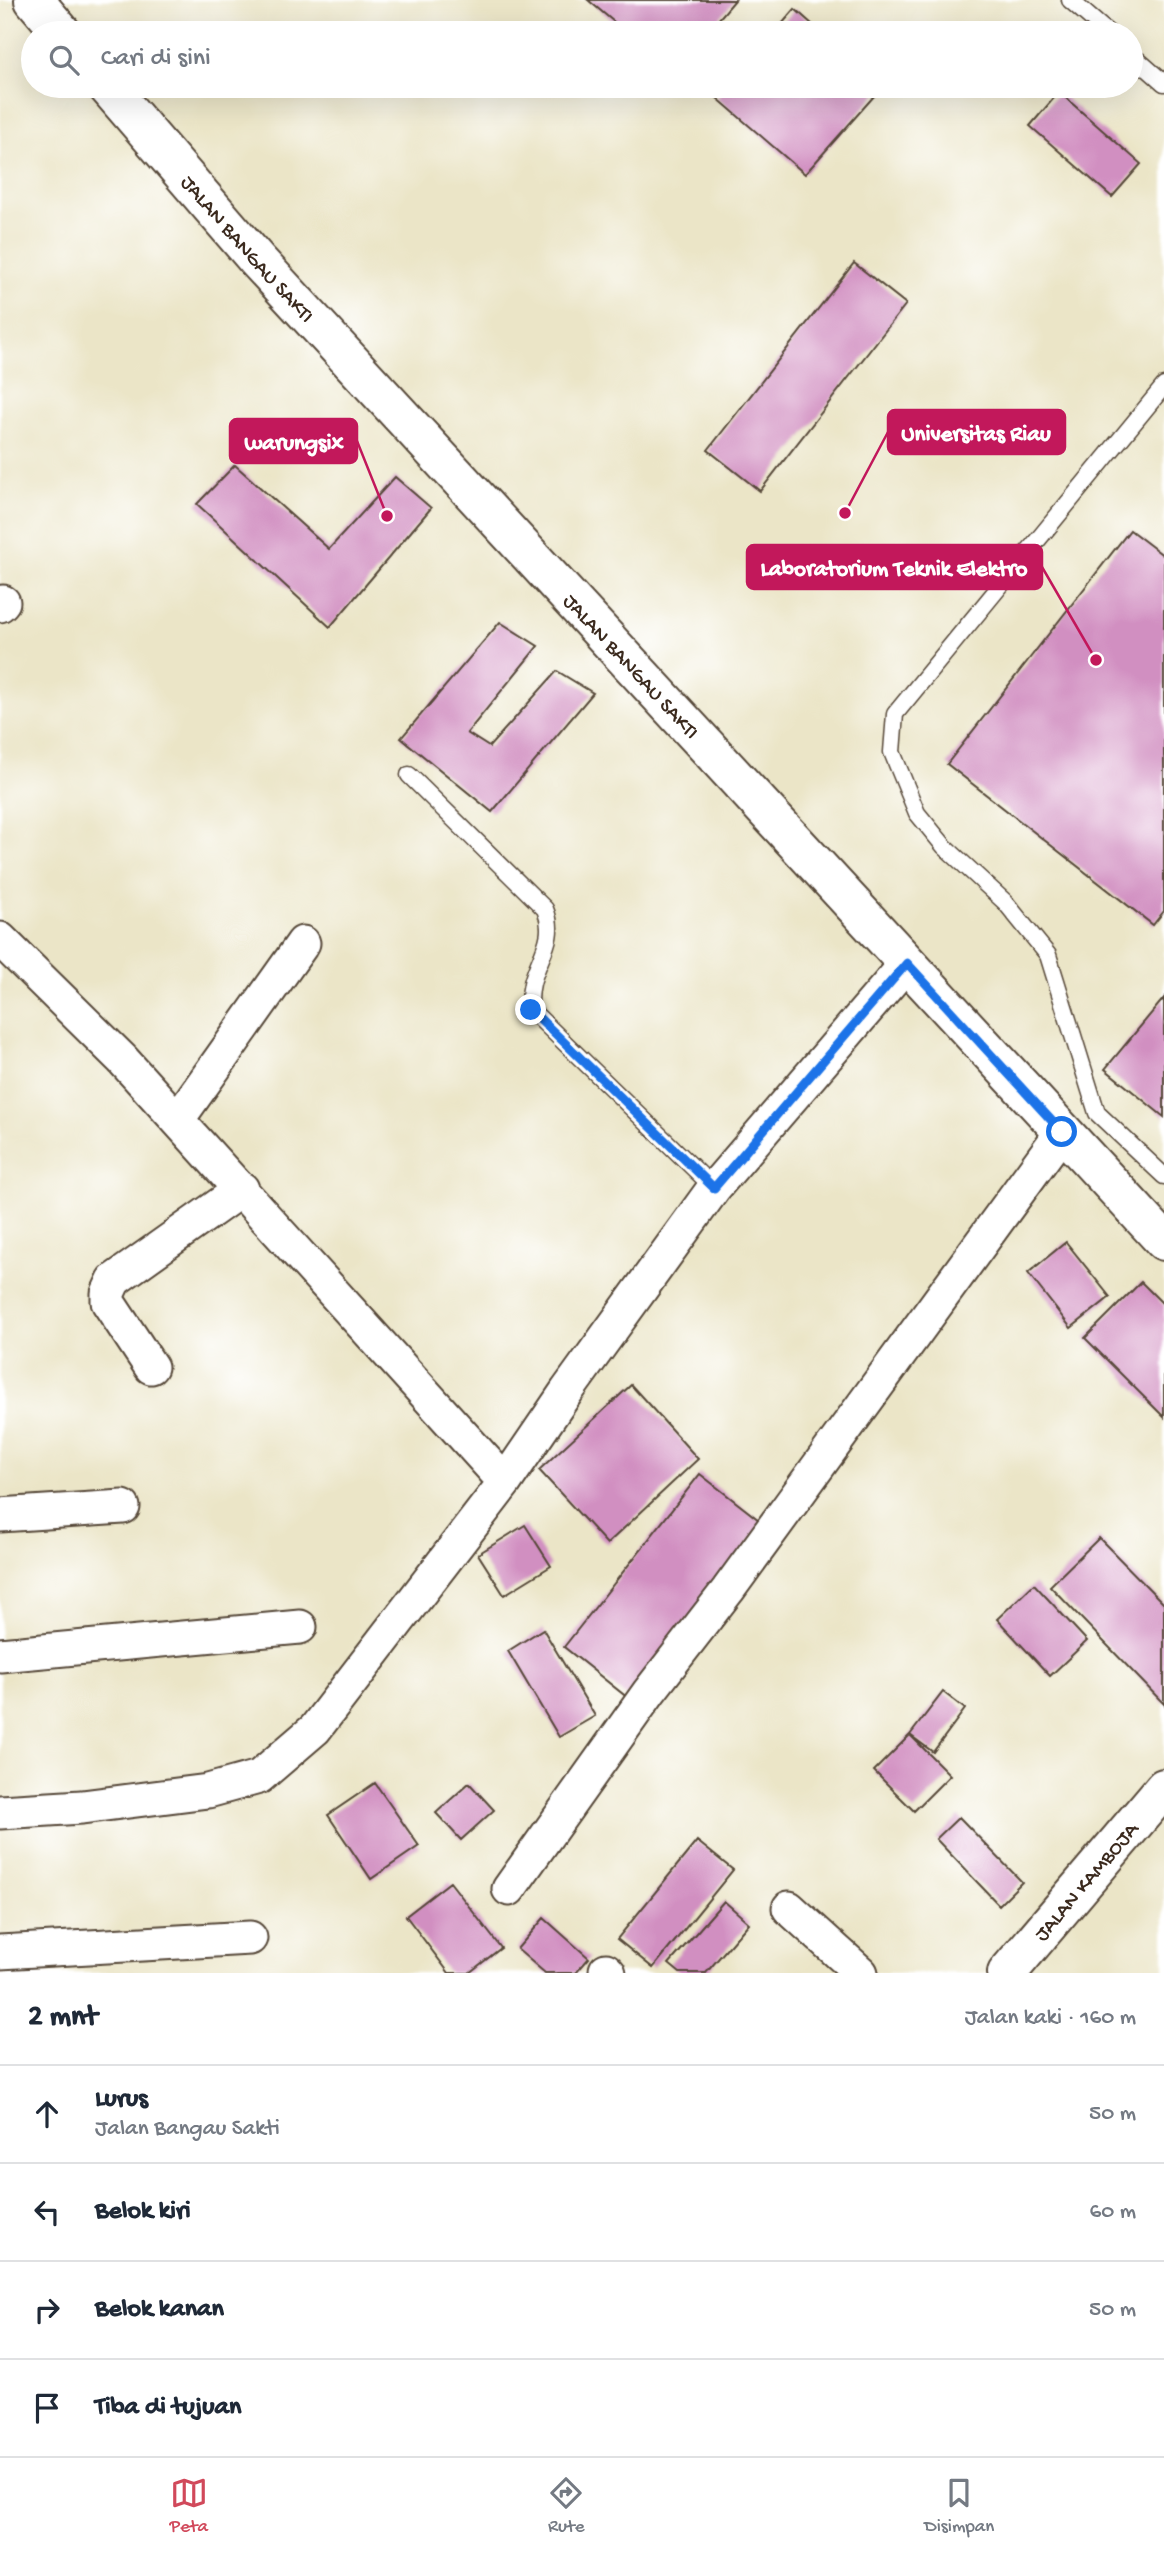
<!DOCTYPE html>
<html lang="id">
<head>
<meta charset="utf-8">
<style>
	body { margin:0; font-family:"Gochi Hand",sans-serif; background:#f2f2f3; color:#1f2937 }
	.stop { position:absolute; width:21px; height:21px; margin:-16px; border:5px solid #1a73e8; border-radius:50%; background:#fff }
	.stop.end { background:#1a73e8; border-color:#fff; box-shadow:0 2px 7px #0008 }
	.list { margin:0; padding:0; list-style:none }
	h2 { display:flex; justify-content:space-between; align-items:center; height:91px; margin:0; padding:0 28px; font-size:30px }
	h2 small { font-size:23px; font-weight:400; color:#747a83 }
	.list li { display:grid; grid-template-columns:46px 1fr auto; gap:21px; align-items:center; box-sizing:border-box; height:98px; padding:0 28px; border-top:2px solid #e0e1e3 }
	.list b { display:block; font-size:26px; white-space:nowrap }
	.list p { margin:0; font-size:23px; white-space:nowrap; color:#747a83 }
	.list em { font-size:23px; font-style:normal; color:#747a83 }
	.icon { flex:none; width:38px; height:38px; fill:none; stroke:currentColor; stroke-width:2; stroke-linecap:round; stroke-linejoin:round }
	.map { position:relative; flex:none; width:1164px; height:1973px; overflow:hidden }
	.search { position:absolute; background:#fff; box-shadow:0 7px 28px #0002; left:21px; right:21px; top:21px; height:77px; display:flex; align-items:center; gap:18px; box-sizing:border-box; padding:0 24px; border-radius:38px; color:#747a83; font-size:26px }
	.sheet { height:483px; background:#fff }
	nav { display:flex; justify-content:space-around; align-items:center; box-sizing:border-box; height:98px; border-top:2px solid #e0e1e3; background:#fff; font-size:19px; color:#747a83 }
	nav a { display:grid; justify-items:center; gap:4px }
	nav .on { color:#d1495b }
	.map>svg:first-child { display:block }
	.building { fill:#d18fc1 }
	.lines { fill:none; stroke-linecap:round; stroke-linejoin:round }
	.service-casing { stroke:#554637; stroke-width:19 }
	.minor-casing { stroke:#554637; stroke-width:37 }
	.tertiary-casing { stroke:#554637; stroke-width:42 }
	.service { stroke:#fff; stroke-width:16 }
	.minor { stroke:#fff; stroke-width:33 }
	.tertiary { stroke:#fff; stroke-width:38 }
	.route { stroke:#1a73e8; stroke-width:9 }
	.labels { text-anchor:middle; stroke-width:5; stroke-linejoin:round; paint-order:stroke }
	.street-label { font-size:21px; fill:#3b2a1e; stroke:#fff }
	.leader { fill:none; stroke:#c2185b; stroke-width:2.5 }
	.callout-dot { fill:#c2185b; stroke:#fff; stroke-width:2.5 }
	.callout { fill:#c2185b; stroke:#c2185b; stroke-width:2.5 }
	.callout-label { font-size:23px; text-anchor:middle; font-weight:bold; fill:#fff }
</style>
</head>
<body>
<div class="map">
<svg width="1164" height="1973" viewBox="0 0 1164 1973">
	<rect width="100%" height="100%" fill="#fff"/>
	<filter id="ink" filterUnits="userSpaceOnUse"><feTurbulence type="fractalNoise" baseFrequency=".0143" numOctaves="2"/><feDisplacementMap in="SourceGraphic" scale="14" xChannelSelector="R" yChannelSelector="G"/><feConvolveMatrix kernelMatrix="1 2 1 2 8 2 1 2 1" color-interpolation-filters="sRGB"/></filter>
	<filter id="wash" filterUnits="userSpaceOnUse"><feTurbulence type="fractalNoise" baseFrequency=".00686" numOctaves="4" result="noise"/><feDisplacementMap in="SourceGraphic" scale="28" xChannelSelector="R" yChannelSelector="G"/><feGaussianBlur stdDeviation="1.57" result="paint"/><feColorMatrix in="noise" values="0 0 0 0 0 0 0 0 0 0 0 0 0 0 0 0 0 1.4 0 .05"/><feComposite in="paint" operator="in"/></filter>
	<g filter="url(#wash)">
		<rect width="100%" height="100%" fill="#ebe5c7"/>
		<g id="blocks">
			<!-- building -->
			<path class="building" d="M588,0H735L707,33H627Z
				M795,9L822,33H774Z
				M727,86H883L805,174L717,98Z
				M1059,92L1141,164L1112,197L1030,126Z
				M854,263L906,304L760,491L708,450Z
				M235,465L329,549L395,477L431,508L330,627L197,504Z
				M1130,530L1164,556V911L1153,925L947,764Z
				M500,622L538,646L467,733L489,747L557,671L593,693L492,812L401,738Z
				M1164,998V1117L1105,1069Z
				M1066,1242L1110,1297L1071,1328L1028,1273Z
				M1141,1282L1164,1305V1417L1085,1338Z
				M631,1385L698,1459L607,1544L539,1470Z
				M700,1474L764,1524L628,1698L564,1647Z
				M525,1525L551,1566L504,1595L478,1554Z
				M1099,1538L1164,1604V1704L1050,1586Z
				M1034,1584L1087,1641L1050,1676L997,1619Z
				M543,1629L595,1716L559,1737L508,1651Z
				M943,1692L965,1709L933,1752L910,1735Z
				M910,1735L950,1775L914,1811L874,1771Z
				M375,1783L419,1846L371,1879L328,1815Z
				M469,1783L494,1810L461,1840L436,1813Z
				M959,1817L1022,1882L999,1905L936,1839Z
				M697,1841L733,1870L653,1968L617,1939Z
				M450,1882L501,1948L469,1973H449L406,1916Z
				M724,1901L749,1923L706,1973H680L669,1964Z
				M544,1918L589,1958L576,1973H545L517,1949Z"/>
		</g>
	</g>
	<g filter="url(#ink)">
		<use href="#blocks" fill-opacity="0" stroke="#554637" stroke-width="2"/>
		<g class="lines">
			<!-- service casing -->
			<g class="service-casing">
				<path id="service" d="M1070,0L1108,33
					M1131,54L1164,83
					M1164,386L895,714L892,752L917,813L944,846L1005,902L1048,955L1097,1113L1164,1176
					M409,775L545,909C561,947 524,967 531,1010L714,1188"/>
			</g>
			<!-- minor casing -->
			<g class="minor-casing">
				<path id="minor" d="M0,605L3,602
					M0,939L122,1059L505,1482
					M178,1119L303,943
					M151,1367L108,1302V1293L114,1280L242,1189
					M0,1515L123,1507
					M0,1655L300,1627
					M0,1812L82,1807L208,1791L259,1777L315,1729L505,1482L567,1391L714,1188L907,963
					M509,1889L649,1692L728,1590L1062,1132
					M789,1908L861,1973
					M0,1952L250,1938
					M606,1970L609,1973"/>
			</g>
			<!-- tertiary casing -->
			<g class="tertiary-casing">
				<g id="tertiary">
					<path d="M34,0L62,33"/>
					<path id="s1" d="M107,86L257,260L1164,1241"/>
					<path id="s2" d="M1007,1973L1164,1788"/>
				</g>
			</g>
			<!-- service -->
			<use href="#service" class="service"/>
			<!-- minor -->
			<use href="#minor" class="minor"/>
			<!-- tertiary -->
			<use href="#tertiary" class="tertiary"/>
		</g>
	</g>
	<g class="lines" filter="url(#ink)">
		<!-- route -->
		<path class="route" d="M531,1010L714,1188L907,963L1062,1132"/>
	</g>
	<g class="labels">
		<!-- street labels -->
		<g class="street-label">
			<text dy="7" stroke="none"><textPath href="#s1" startOffset="215">JALAN BANGAU SAKTI</textPath></text>
			<text dy="7" stroke="none"><textPath href="#s1" startOffset="782">JALAN BANGAU SAKTI</textPath></text>
			<text dy="7" stroke="none"><textPath href="#s2" startOffset="121">JALAN KAMBOJA</textPath></text>
		</g>
	</g>
	<!-- callouts -->
	<path class="leader" d="M845 513L888 432M387 516L357 441M1096 660L1042 567"/>
	<g class="callout-dot">
		<circle cx="845" cy="513" r="7"/>
		<circle cx="387" cy="516" r="7"/>
		<circle cx="1096" cy="660" r="7"/>
	</g>
	<g class="callout">
		<rect x="888" y="410" width="177" height="44" rx="7"/>
		<rect x="230" y="419" width="127" height="44" rx="7"/>
		<rect x="747" y="545" width="295" height="44" rx="7"/>
	</g>
	<g class="callout-label">
		<text x="976" y="440">Universitas Riau</text>
		<text x="294" y="449">warungsix</text>
		<text x="894" y="575">Laboratorium Teknik Elektro</text>
	</g>
</svg>
<div class="stop" style="left:1062px;top:1132px"></div>
<div class="stop end" style="left:531px;top:1010px"></div>
<div class="search"><svg class="icon" aria-label="search" viewBox="0 0 24 24"><circle cx="10" cy="10" r="6"/><path d="M15 15l6 6"/></svg>Cari di sini</div>
</div>
<section class="sheet">
<h2>2 mnt<small>Jalan kaki · 160 m</small></h2>
<ul class="list">
<li><svg class="icon" aria-label="ahead" viewBox="0 0 24 24"><path d="M12 20V5M6 11l6-6 6 6"/></svg><div><b>Lurus</b><p>Jalan Bangau Sakti</p></div><em>50 m</em></li>
<li><svg class="icon" aria-label="left" viewBox="0 0 24 24"><path d="M17 20v-9H6M10 6l-5 5 5 5"/></svg><div><b>Belok kiri</b></div><em>60 m</em></li>
<li><svg class="icon" aria-label="right" viewBox="0 0 24 24"><path d="M7 20v-9h11M14 6l5 5-5 5"/></svg><div><b>Belok kanan</b></div><em>50 m</em></li>
<li><svg class="icon" aria-label="arrive" viewBox="0 0 24 24"><path d="M6 21V4h12l-3 4 3 4H6"/></svg><div><b>Tiba di tujuan</b></div></li>
</ul>
</section>
<nav>
<a class="on"><svg class="icon" aria-label="map" viewBox="0 0 24 24"><path d="M3 6l6-2 6 2 6-2v14l-6 2-6-2-6 2zM9 4v14M15 6v14"/></svg>Peta</a>
<a><svg class="icon" aria-label="directions" viewBox="0 0 24 24"><path d="M12 3l9 9-9 9-9-9zM9 14v-3h6M13 9l2 2-2 2"/></svg>Rute</a>
<a><svg class="icon" aria-label="saved" viewBox="0 0 24 24"><path d="M7 4h10v16l-5-4-5 4z"/></svg>Disimpan</a>
</nav>
</body>
</html>
